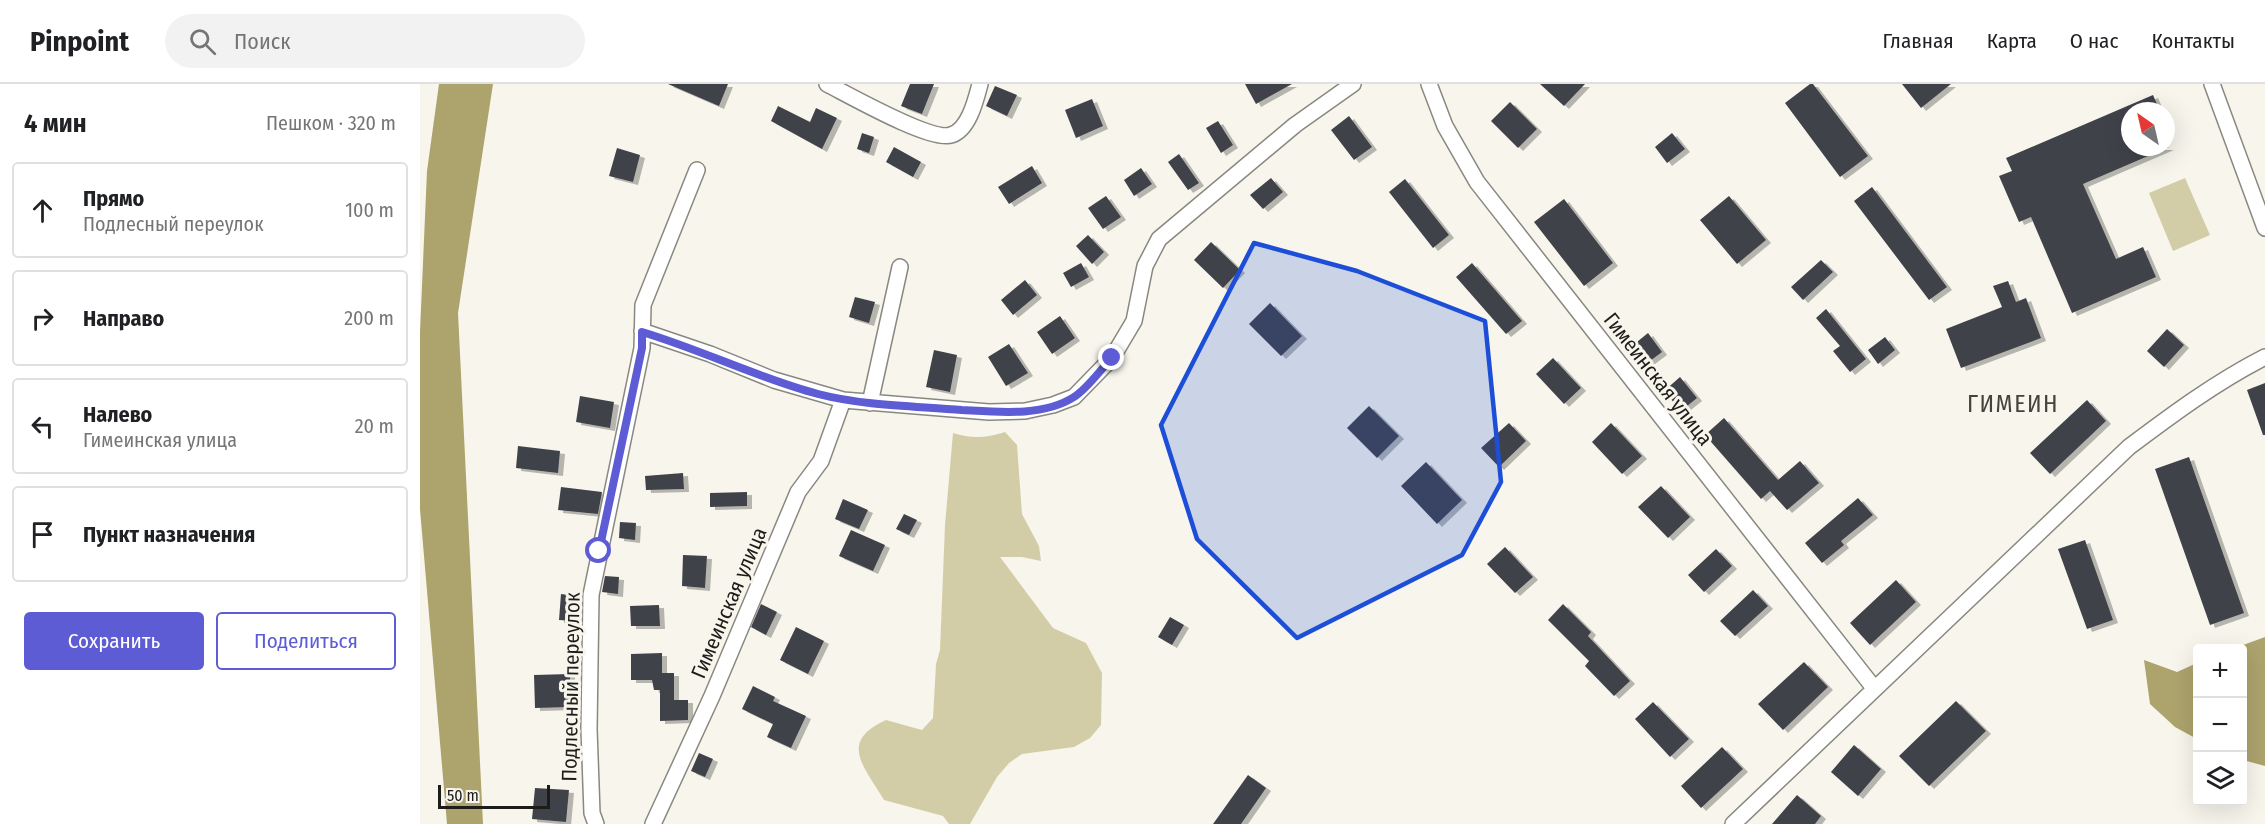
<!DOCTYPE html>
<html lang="ru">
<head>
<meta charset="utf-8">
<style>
	body { margin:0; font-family:"Fira Sans Condensed",sans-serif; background:#f2f2f2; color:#202124 }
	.controls { position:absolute; right:18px; bottom:18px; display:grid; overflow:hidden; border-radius:6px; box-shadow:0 6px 24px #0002 }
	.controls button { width:54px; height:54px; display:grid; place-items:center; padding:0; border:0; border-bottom:2px solid #e0e0e0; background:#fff; color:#202124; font:30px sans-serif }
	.compass { position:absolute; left:1701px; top:18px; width:54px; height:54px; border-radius:50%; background:#fff; box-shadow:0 6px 24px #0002; rotate:326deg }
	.scale { position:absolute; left:18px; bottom:15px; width:112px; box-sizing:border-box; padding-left:6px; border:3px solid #1d1c19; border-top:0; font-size:16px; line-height:21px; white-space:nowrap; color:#1d1c19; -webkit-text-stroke:4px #f7f5ec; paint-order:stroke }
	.stop { position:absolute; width:18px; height:18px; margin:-14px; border:4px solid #5d5cd4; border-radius:50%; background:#fff }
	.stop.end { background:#5d5cd4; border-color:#fff; box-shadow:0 2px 6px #0008 }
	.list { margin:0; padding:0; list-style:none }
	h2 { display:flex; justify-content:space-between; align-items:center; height:78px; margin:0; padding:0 24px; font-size:26px }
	h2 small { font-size:20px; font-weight:400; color:#757577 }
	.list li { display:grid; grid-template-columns:39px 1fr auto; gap:18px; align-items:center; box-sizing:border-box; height:96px; margin:0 12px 12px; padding:0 12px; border:2px solid #e0e0e0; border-radius:6px }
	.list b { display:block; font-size:22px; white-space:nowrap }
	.list p { margin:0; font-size:20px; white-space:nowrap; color:#757577 }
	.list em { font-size:20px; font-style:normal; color:#757577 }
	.actions { display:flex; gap:12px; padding:18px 24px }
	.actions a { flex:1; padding:14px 0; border:2px solid #5d5cd4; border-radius:6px; text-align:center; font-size:21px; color:#5d5cd4 }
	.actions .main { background:#5d5cd4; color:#fff }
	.icon { flex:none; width:33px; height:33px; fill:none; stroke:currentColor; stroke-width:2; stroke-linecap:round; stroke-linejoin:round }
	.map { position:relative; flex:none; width:1845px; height:740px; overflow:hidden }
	header { display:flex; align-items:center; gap:36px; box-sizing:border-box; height:84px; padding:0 30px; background:#fff; border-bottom:2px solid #e0e0e0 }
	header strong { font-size:28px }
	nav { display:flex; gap:33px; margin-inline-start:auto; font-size:21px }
	.search { width:420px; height:54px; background:#f2f2f2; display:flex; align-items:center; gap:15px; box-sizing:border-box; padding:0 21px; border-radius:33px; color:#757577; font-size:22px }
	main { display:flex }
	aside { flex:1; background:#fff }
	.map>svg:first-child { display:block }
	.green { fill:#d3cda7 }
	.water { fill:#ada36d }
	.building { fill:#414249; filter:url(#shadow) }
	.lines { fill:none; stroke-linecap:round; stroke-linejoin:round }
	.minor-casing { stroke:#898880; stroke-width:18 }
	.minor { stroke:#fff; stroke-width:15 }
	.route { stroke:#5d5cd4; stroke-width:8 }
	.marked { fill:#1d4ed8; fill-opacity:0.2; stroke:#1d4ed8; stroke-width:4.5; stroke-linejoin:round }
	.labels { text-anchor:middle; stroke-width:6; stroke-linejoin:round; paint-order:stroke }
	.street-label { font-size:21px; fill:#1d1c19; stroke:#f7f5ec }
	.quarter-label { font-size:24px; letter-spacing:1.5px; fill:#44433c; stroke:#f7f5ec }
</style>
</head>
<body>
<header>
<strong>Pinpoint</strong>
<div class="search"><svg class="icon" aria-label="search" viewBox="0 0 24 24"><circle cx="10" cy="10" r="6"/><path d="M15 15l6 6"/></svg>Поиск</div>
<nav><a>Главная</a><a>Карта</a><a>О нас</a><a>Контакты</a></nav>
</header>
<main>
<aside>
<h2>4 мин<small>Пешком · 320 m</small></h2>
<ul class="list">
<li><svg class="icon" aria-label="ahead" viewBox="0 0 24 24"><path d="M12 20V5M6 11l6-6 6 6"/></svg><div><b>Прямо</b><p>Подлесный переулок</p></div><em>100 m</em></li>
<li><svg class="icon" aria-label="right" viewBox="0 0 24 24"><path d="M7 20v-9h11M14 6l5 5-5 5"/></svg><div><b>Направо</b></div><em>200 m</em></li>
<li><svg class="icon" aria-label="left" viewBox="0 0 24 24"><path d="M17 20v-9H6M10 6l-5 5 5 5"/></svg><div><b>Налево</b><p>Гимеинская улица</p></div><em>20 m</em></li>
<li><svg class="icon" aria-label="arrive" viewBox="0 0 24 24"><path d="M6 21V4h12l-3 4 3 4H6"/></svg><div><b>Пункт назначения</b></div></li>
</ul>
<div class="actions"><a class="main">Сохранить</a><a>Поделиться</a></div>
</aside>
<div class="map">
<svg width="1845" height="740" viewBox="0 0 1845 740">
	<defs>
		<filter id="shadow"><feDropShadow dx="5" dy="3" stdDeviation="0" flood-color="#0004"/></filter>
	</defs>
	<rect width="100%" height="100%" fill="#f7f5ec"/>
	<!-- green -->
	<path class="green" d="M1765,94L1790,151L1753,167L1729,109Z
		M585,348L597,361L602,430L619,462L621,477L602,473H580L633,544L666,559L682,589L681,641L670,654L654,663L602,670L589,679L577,693L550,740H529L523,732L464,716C444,682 418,658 466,636L502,646L513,634L516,580L520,566L525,441L533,349C552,355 566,354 585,348Z"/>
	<!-- water -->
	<path class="water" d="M19,0H73L38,229L63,740H27L0,425V248L7,87Z
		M1845,553V682L1823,676L1822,564H1815Z
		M1724,576L1757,588L1777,579V655L1755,643L1730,620Z"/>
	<!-- building -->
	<path class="building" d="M248,0H308L299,22Z
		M490,0H514L502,30L481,22Z
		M825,0H872L836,20Z
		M1120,0H1165L1144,22Z
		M1390,0H1393L1448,72L1420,93L1365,19Z
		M1482,0H1531L1501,24Z
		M575,2L597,11L587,32L566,22Z
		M1733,11L1740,27H1710V63H1749L1663,100L1696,175L1723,163L1736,193L1652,229L1611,133L1599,138L1579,92L1592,87L1586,74Z
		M672,15L683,42L656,54L645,26Z
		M1090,18L1117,45L1098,64L1071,37Z
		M358,22L390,38L396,24L417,34L402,65L351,37Z
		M929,32L952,63L934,76L911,46Z
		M798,37L813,61L801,69L786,44Z
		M442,49L454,53L449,69L437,65Z
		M1252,49L1265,65L1247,79L1235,63Z
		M474,63L501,78L493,93L466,78Z
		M197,64L220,71L213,98L189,92Z
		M759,70L779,99L768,106L748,78Z
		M612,82L622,99L589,120L578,103Z
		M721,84L732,100L714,112L704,96Z
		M851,94L863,108L843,125L830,111Z
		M985,95L1029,151L1013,164L969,108Z
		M1452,103L1527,203L1509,216L1434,117Z
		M686,112L701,133L683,145L668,124Z
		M1309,112L1346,156L1317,180L1280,136Z
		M1144,115L1193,179L1164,202L1114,138Z
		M668,151L684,168L672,180L656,162Z
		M791,158L820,186L803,204L774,176Z
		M1401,176L1413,188L1383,216L1371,203Z
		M661,179L669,193L651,203L643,189Z
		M1052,179L1102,237L1086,250L1036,193Z
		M605,196L617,211L593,231L581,216Z
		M1588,197L1596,218L1606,214L1621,254L1541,284L1526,245L1582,223L1573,202Z
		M435,213L455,218L449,239L429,233Z
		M850,219L882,252L861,272L829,240Z
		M1406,225L1446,275L1430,288L1413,267L1420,262L1396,234Z
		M640,232L655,254L632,270L617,248Z
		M1747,245L1764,261L1744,283L1727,267Z
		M1228,249L1242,268L1226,280L1212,262Z
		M1465,253L1475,266L1458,280L1448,266Z
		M589,260L608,289L586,302L568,273Z
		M514,266L537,271L530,308L506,303Z
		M1133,274L1161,304L1144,320L1116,290Z
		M1260,293L1277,314L1261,327L1244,307Z
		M1845,299V351H1843L1827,306Z
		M160,312L194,318L190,344L156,338Z
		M1667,316L1686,337L1630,390L1610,369Z
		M949,322L979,352L957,374L927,344Z
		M1304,334L1358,396L1380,377L1399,399L1367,426L1350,407L1341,415L1285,351Z
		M1089,339L1106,357L1079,383L1061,364Z
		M1191,339L1222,372L1202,390L1172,358Z
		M98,362L140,367L138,389L96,384Z
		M1769,373L1824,529L1790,541L1735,385Z
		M1006,378L1042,416L1017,440L981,402Z
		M263,389L264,405L226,406L225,392Z
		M1241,402L1270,433L1248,454L1218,423Z
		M141,403L182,408L178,430L138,426Z
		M327,408V422L290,423V409Z
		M1438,414L1453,431L1421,457L1424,461L1402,479L1385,459Z
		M423,415L448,426L439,445L415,435Z
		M484,430L497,436L489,451L476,445Z
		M200,438L216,439L215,456L199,454Z
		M431,446L465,461L453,487L419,472Z
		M1665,456L1693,536L1667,545L1638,465Z
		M1085,463L1113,493L1095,509L1067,480Z
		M1296,465L1312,482L1284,508L1268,491Z
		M263,471L287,472L285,504L262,502Z
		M185,492L199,493L198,510L182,508Z
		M1476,496L1496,518L1450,561L1430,539Z
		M1333,506L1348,522L1315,552L1300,537Z
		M141,510L156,512L154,537L139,536Z
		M341,520L357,528L346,551L331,543Z
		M1143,520L1171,548L1168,552L1210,597L1194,612L1165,582L1169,577L1128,536Z
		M239,521L240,542H211L210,522Z
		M750,533L764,541L752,561L738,553Z
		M376,543L404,557L388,590L360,576Z
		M242,569V589H254V616H268V636L240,637V606H234L232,596H211V570Z
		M1384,578L1408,603L1363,646L1338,620Z
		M150,590V623L115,624L114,591Z
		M333,602L355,613L353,617L386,632L371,664L347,653L353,640L322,625Z
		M1536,617L1566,647L1509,702L1479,672Z
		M1233,618L1269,655L1250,673L1215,635Z
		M1434,661L1461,685L1438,712L1411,688Z
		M1302,663L1323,685L1281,724L1261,702Z
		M279,669L293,675L285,693L271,687Z
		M828,691L846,704L821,740H793Z
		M115,704L149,706L146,738L112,735Z
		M1377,711L1401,732L1395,740H1352Z"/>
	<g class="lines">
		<!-- minor casing -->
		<g class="minor-casing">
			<path id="minor" d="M407,0C429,11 511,58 531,51C549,46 556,15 560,0
				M1009,0L1025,42L1057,98L1454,604
				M1792,0L1845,144
				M222,247L290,270L354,296L423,316L569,328L605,327L633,321L654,313L692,274L714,237L725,182L739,155L875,41L933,0
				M450,319L480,183
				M176,740L172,729L169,645L171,511L222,264L223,221L277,86
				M233,740L292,612L378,408L401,377L423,316
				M1313,740L1709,363C1753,330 1796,298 1845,273"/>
		</g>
		<!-- minor -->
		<use href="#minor" class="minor"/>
	</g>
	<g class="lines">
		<!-- route -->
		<path class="route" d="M179,467L222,264V248C282,266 338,294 398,310C445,322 494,322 542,326C577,328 623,333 654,313C668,304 680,286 692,274"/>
	</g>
	<!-- marked area -->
	<path class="marked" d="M834,159L937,187L1065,237L1081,398L1042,471L877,554L777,455L741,341Z"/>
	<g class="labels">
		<!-- street labels -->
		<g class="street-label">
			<text transform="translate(1238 295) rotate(52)" y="7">Гимеинская улица</text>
			<text transform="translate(309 519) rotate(-67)" y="7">Гимеинская улица</text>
			<text transform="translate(151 603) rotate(-89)" y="7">Подлесный переулок</text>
		</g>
		<!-- quarter labels -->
		<g class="quarter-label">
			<text x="1593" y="328">ГИМЕИН</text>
		</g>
	</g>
</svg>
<div class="controls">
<button>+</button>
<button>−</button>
<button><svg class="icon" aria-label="layers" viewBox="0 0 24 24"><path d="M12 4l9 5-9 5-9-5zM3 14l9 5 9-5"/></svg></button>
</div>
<svg class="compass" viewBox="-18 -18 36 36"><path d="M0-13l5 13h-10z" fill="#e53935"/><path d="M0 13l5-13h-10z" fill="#757577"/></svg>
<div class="scale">50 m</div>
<div class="stop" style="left:179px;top:467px"></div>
<div class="stop end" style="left:692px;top:274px"></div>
</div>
</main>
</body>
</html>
